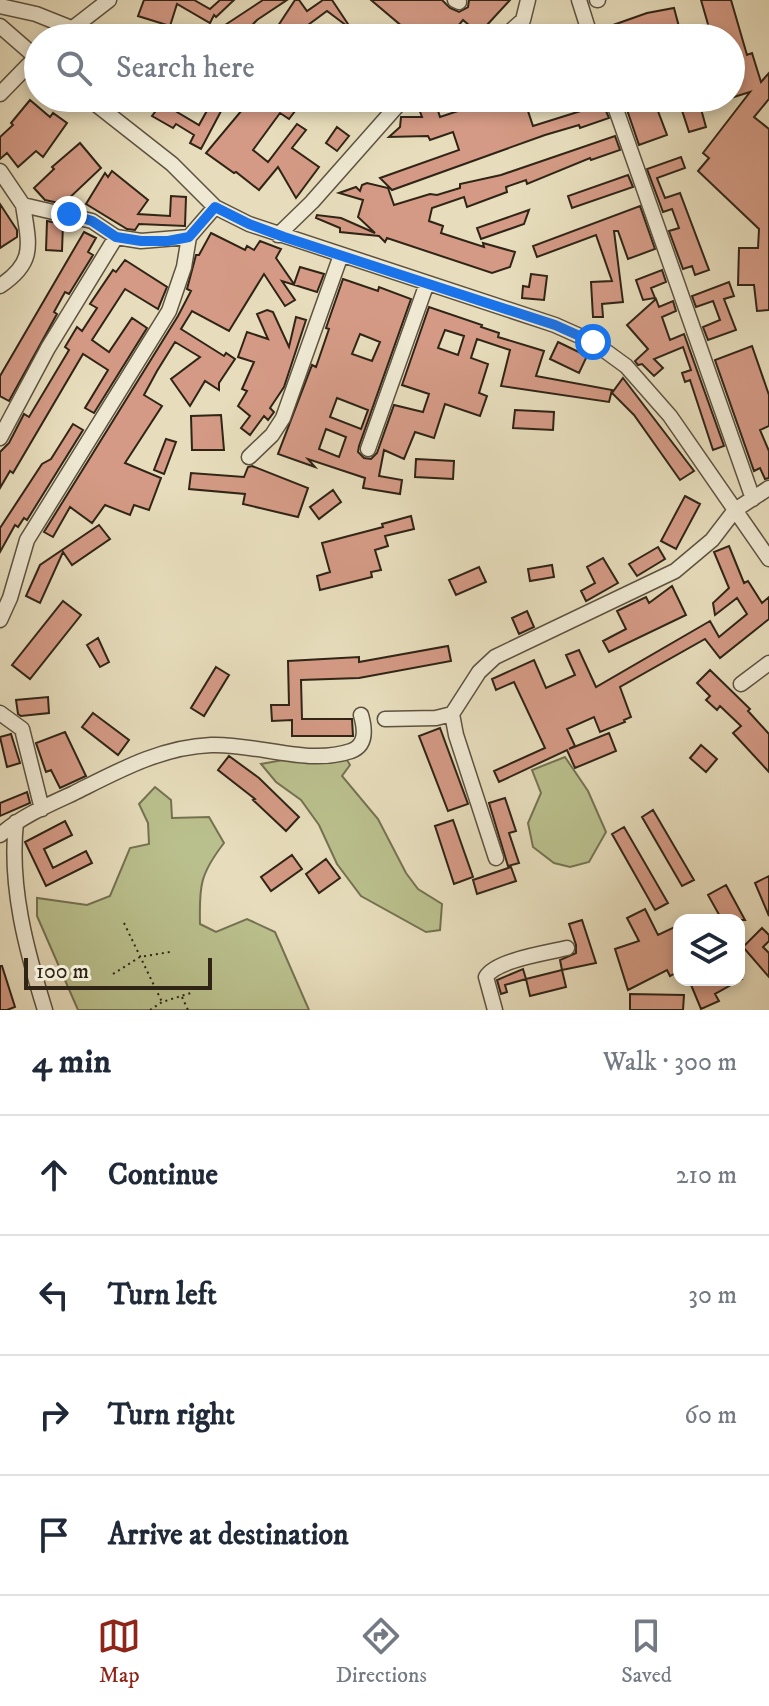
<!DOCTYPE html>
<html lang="en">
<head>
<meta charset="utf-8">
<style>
	body { margin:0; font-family:"IM FELL DW Pica",serif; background:#f6f6f7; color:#1f2937 }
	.controls { position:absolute; right:24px; bottom:24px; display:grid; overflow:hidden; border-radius:16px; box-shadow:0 4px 12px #0003 }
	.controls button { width:72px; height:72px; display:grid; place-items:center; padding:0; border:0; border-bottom:2px solid #e0e1e3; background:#fff; color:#1f2937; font:40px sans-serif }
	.scale { position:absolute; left:24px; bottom:20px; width:188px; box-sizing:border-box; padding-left:8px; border:4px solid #2f2416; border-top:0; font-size:22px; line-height:28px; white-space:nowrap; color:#2f2416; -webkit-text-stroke:6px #efe9d3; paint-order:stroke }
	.stop { position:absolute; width:24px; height:24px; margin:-18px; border:6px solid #1a73e8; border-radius:50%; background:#fff }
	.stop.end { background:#1a73e8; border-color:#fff; box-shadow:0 2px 8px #0008 }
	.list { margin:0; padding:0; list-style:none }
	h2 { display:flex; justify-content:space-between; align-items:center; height:104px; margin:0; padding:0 32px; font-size:34px }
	h2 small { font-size:26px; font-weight:400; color:#747a83 }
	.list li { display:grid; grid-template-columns:52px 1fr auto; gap:24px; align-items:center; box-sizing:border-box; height:120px; padding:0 32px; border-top:2px solid #e0e1e3 }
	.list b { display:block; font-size:30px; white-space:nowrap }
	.list em { font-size:26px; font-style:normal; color:#747a83 }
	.icon { flex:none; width:44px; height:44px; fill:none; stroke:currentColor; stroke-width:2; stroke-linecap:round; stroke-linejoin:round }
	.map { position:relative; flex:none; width:769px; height:1010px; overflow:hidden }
	.search { position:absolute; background:#fff; box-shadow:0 4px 12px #0003; left:24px; right:24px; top:24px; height:88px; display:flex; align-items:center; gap:20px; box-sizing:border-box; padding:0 28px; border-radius:44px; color:#747a83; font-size:30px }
	.sheet { height:584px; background:#fff }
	nav { display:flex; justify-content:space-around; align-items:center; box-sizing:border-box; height:112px; border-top:2px solid #e0e1e3; background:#fff; font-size:22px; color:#747a83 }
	nav a { display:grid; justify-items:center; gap:4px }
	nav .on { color:#8f2418 }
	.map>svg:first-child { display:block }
	.green { fill:#bac08d; stroke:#747252; stroke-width:2 }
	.building { fill:#d49a85; stroke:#2f2416; stroke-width:2; fill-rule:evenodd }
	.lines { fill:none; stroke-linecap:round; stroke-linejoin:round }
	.minor-casing { stroke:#5d5240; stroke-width:17 }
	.path { stroke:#2f2416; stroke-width:2; stroke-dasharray:2 4; stroke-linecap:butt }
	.minor { stroke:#efe9d3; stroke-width:14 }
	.route { stroke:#1a73e8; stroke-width:10 }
</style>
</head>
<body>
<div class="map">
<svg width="769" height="1010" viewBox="0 0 769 1010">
	<rect width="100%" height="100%" fill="#e7ddbc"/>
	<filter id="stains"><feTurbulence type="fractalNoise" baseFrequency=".0025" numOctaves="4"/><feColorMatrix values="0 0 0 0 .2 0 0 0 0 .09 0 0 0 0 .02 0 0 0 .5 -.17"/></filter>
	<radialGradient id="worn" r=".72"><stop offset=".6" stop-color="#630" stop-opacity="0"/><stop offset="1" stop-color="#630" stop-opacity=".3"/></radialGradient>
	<!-- green -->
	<path class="green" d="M565,757L588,791L606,832L589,862L570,867L554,863L533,847L528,823L541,793L532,770Z
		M283,760L304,762L347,760L350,765L342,776L378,819L406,873L418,889L442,904L440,930L426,932L361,896L337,864L319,825L301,800L276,782L261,764Z
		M155,787L171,800L172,818L209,817L224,843C200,874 199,886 200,924L216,932L247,919L275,932L309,1010H78L37,916V898L87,905L110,896L130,848L149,844L148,823L139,804Z"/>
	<!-- building -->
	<path class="building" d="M144,0H194L210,9L220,0H234L216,17L214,15L210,23L177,4L170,26L138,16Z
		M263,0H287L257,20L240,38L225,25Z
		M295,0H299L307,11L323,0H332L348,24L347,26L327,11L293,36L289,30L284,38H270Z
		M371,0H442L450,8L459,12L468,7L469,0H510L487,25L492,29L484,38L463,20L448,38H396L404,28Z
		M701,0H731L747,55L752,53L761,82L769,73V99L754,117L769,129V310L757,311L754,285H738L739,248H758L759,229L698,171L709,158L703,153L750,92L731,98V38H712Z
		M674,8L682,38H666L664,32L646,38H601L599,30L647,13Z
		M132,98H186L177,112L199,125L214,98H228L201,149L190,143L194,135L176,124L173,128L152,116L155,112Z
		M252,98H305L289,119L280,113L253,150L268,162L297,124L306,130L292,148L319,167L296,198L278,167L259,190L236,172L234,173L206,153Z
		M415,98H434L440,117L497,98H551L527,108L533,126L603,104L609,118L580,128L579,125L545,135L392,190L380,178L459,150L453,132L430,140L428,136L389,137L400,127L401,117H422Z
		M623,98H653L667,135L639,145Z
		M678,98H698L706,127L689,132Z
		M30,100L50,117L53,113L67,123L43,157L36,151L18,167L7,153L0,159V137L13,125L11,123Z
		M337,127L349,136L337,151L326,143Z
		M615,136L620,150L591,160L590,158L527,184L526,180L506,187L507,192L467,207L464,197L432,208L429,221L443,226L441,233L484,247L483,243L515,252L510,267L492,273L387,238L385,242L379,236L340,232V228L316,218L317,215L341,218L375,233L358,217L363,200L339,193L356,187L360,191L362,185L367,183L388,188L394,205L430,194L437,195L460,188V184L501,175Z
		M80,143L101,168L63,204L45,200L34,188L54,169L52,167Z
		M681,157L685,168L657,178L665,198L680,193L709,270L695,275L692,266L683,269L669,231L679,228L672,209L663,212L647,169Z
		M112,171L148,200L138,214L170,216L171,196L186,197L185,226L139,224L135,230L127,229L86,204L105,173L108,177Z
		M628,175L633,187L572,208L568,196Z
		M0,204L17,230V237L0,248Z
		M640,206L655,249L628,259L618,231H614L623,302L602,304L603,317H593L591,282L612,281L596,235L537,257L533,246Z
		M529,210L524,224L481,239L477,228Z
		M47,221L63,224L62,251L46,250Z
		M84,232L96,238L88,252L93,255L69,294L65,292L54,312L57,314L9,401L0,396V376Z
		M211,233L245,250L247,246L254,250L260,241L281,249L276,258L294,284L300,267L324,274L317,292L282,281L295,300L285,306L264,274L229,331L192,311L181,329L224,356L226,353L235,359L219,383V390L205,381L190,406L171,379L200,357L175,342L157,371L144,395L162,406L125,463L161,478L149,510L134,505L130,515L105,505L92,523L70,507L53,537L44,532L178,316L191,291L187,289L196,255H199Z
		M125,260L167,287L158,309L125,289L92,340L109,352L132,318L147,328L94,413L85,408L108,370L83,354L13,473L10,471L0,488V452L9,443L24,414L29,417L69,350L65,347L77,327L82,331L97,308L90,304L113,270L116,272Z
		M662,270L666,282L651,288L655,298L643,300L636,280Z
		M531,274L547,276L544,300L522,298L523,286L529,287Z
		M343,279L378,291L379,287L411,299L359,446L358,452L364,458L371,459L377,453L394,405L423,412L429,394L402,385L429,307L482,325L481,327L499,333L498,337L544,351L536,376L612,390L609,402L501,386L510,350L477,339L471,358L488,364L479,393L487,396L480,416L445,404L434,438L415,432L404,459L384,450L379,476L402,480L400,494L363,488L365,478L308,459L315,467L278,454L312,365L316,367L329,329L326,328ZM445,330L464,336L458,355L438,348ZM360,334L380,342L372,361L352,354ZM337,398L368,410L361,429L330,417ZM326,429L346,437L339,457L319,449Z
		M729,282L734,296L724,299L736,330L708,340L703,327L720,320L713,301L696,307L692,296Z
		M656,299L659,307L673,301L676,311L662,317L670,340L684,334L724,446L713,450L690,380L685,382L682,373L691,370L683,347L654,359L663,368L654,376L642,364L638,365L635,361L648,349L627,325Z
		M267,310L273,312L289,347L296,317L306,320L284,387L270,408L274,412L268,420L264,416L250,435L241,428L250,416L238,406L247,391L242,389L254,362L238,357L247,332L268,339L257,314Z
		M558,342L587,356L579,373L550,359Z
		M752,346L769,395V426L760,430L769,451V478L765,479L760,468L754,471L715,360Z
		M623,378L694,471L680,480L634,415L612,393Z
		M515,410L554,412L553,430L513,428Z
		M221,415L224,450H192L191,416Z
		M73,424L83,430L27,520L24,518L18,527L15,525L0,552V528L42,464L51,459Z
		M166,439L176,442L164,474L154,470Z
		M416,459L454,461L453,479L415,477Z
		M252,466L308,488L298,517L243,504L245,494L189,489L191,473L244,477L248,467Z
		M333,490L341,502L319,519L310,507Z
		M685,496L700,504L676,549L661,541Z
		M411,516L414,529L385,536L388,546L375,550L381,570L371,572L372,577L320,590L317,576L330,572L322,543L383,527L382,524Z
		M99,525L110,539L72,565L63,552L40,603L26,596L40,565Z
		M729,546L744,583L748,581L762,603L769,597V619L720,658L705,639L620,687L631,717L624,720L625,722L600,732L594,717L567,729L575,746L569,749L609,733L616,751L575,768L567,750L499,782L494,771L545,748L514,682L496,690L492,679L534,660L546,688L575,675L566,655L579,650L596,687L710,621L719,637L747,614L737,598L715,615L713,603L729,588L714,552Z
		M658,547L665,559L637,576L629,564Z
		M603,558L618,583L586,601L581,591L595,583L587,567Z
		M552,565L554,577L530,581L528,569Z
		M479,567L486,582L456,595L449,580Z
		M672,586L686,615L609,652L603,641L626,629L617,611L646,597L649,603Z
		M63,601L81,615L30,679L12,665Z
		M527,611L534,627L519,634L512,618Z
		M98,638L109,662L100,667L87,645Z
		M448,646L451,661L359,678L301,680L302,719H352L353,736H292V720L272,721L271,705H289L288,661L359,657V662Z
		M216,667L229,675L204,716L191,708Z
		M710,670L750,709L748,711L769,734V772L733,733L741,726L720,706L717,710L706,700L710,696L697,683Z
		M48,697L49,713L21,716L18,714L16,700Z
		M93,713L129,740L118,755L82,727Z
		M440,728L468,804L448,811L419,736Z
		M65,732L86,776L60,788L51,770L46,772L36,743Z
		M11,734L20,763L7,767L0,737Z
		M701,745L717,759L706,772L690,758Z
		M229,756L259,778L299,817L286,831L253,800L255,799L218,770Z
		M27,792L30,803L0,816V803Z
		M505,798L516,831L509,833L519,863L508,866L489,803Z
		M653,810L694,880L682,886L642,817Z
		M453,820L473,877L454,884L435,826Z
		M65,821L72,835L44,849L53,868L86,851L92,863L46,886L25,842Z
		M624,827L668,903L655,910L612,834Z
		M292,855L302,869L271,891L261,877Z
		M326,859L340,878L319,893L306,874Z
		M511,867L516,881L477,894L473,880Z
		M769,876V916L755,883Z
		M726,885L745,920H722L708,895Z
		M645,909L658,935L679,925V971L670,976L667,970L628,990L615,949L639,941L627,918Z
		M582,920L596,963L562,970L566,987L530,996L526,979L562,970L560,960L576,953V945L569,924Z
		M762,928L769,935V941L763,947L769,953V977L743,947Z
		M0,966H2L15,1007L7,1010H0Z
		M523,969L526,979L505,985L507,992L501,994L497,980Z
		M689,980H740L715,994L719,1001L701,1009Z
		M630,994L684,995L683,1010H630Z"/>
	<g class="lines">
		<!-- minor casing -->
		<g class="minor-casing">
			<path id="minor" d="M455,0L459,2
				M579,0L591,38
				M597,0H598
				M0,6L36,14L71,28
				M0,26L38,59
				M60,38L109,0
				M503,38L523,20L528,0
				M0,94L38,55
				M88,98L172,164L215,207L249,224L555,325L593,342L626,366L670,416L769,559
				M612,98L753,499
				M0,171L23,205L92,221L116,237L141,241L189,237L215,207
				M278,235L312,202L404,98
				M0,286C36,262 29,245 23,205
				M0,438L48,348L116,237
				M368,449L427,283
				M249,457L272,435L283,418L341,255
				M0,620L10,598L27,540L169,311L184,267L189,237
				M741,684L769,663
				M0,713L22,729L42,809
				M452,714L456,735L496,858
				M385,719L436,718L452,714L479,672L495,657L675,571L712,540L735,510L769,488
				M16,822C9,886 26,949 45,1010
				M0,835C22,816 48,805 74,793C118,771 161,747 211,745C256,743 307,766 351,751C367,745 365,729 361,715
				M495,1010L486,977C496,960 547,953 567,948"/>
		</g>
		<!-- path -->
		<path class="path" d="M124,923L162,1002
			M113,974L140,957L170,952
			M182,997L188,1010
			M150,1010L162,1002L194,992"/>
		<!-- minor -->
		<use href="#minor" class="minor"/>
	</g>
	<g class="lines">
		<!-- route -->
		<path class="route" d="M69,214L92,221L116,237L141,241H168L189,237L215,207L249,224L284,237L555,325L593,342"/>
	</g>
	<rect width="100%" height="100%" filter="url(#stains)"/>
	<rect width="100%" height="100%" fill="url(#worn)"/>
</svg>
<div class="controls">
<button><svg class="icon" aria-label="layers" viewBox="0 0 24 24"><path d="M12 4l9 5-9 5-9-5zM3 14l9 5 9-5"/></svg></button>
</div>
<div class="scale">100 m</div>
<div class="stop" style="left:593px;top:342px"></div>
<div class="stop end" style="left:69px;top:214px"></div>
<div class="search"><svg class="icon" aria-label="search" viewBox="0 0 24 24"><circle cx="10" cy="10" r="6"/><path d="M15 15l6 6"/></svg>Search here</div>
</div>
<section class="sheet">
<h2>4 min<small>Walk · 300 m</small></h2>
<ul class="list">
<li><svg class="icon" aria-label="ahead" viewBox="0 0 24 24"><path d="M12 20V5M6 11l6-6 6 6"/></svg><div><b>Continue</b></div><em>210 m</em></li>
<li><svg class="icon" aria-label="left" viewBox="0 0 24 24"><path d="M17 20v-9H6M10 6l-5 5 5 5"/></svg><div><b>Turn left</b></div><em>30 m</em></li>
<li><svg class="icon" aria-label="right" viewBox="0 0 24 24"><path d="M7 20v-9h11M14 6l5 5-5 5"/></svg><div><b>Turn right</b></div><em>60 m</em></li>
<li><svg class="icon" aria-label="arrive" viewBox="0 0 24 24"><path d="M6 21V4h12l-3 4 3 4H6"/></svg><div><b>Arrive at destination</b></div></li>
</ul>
</section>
<nav>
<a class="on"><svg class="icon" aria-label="map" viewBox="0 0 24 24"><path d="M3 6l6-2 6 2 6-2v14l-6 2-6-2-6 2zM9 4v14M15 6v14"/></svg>Map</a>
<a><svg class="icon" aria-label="directions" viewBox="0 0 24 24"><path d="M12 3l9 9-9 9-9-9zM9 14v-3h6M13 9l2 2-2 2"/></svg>Directions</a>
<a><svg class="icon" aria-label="saved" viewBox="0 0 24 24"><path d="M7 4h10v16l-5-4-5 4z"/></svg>Saved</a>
</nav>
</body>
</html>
